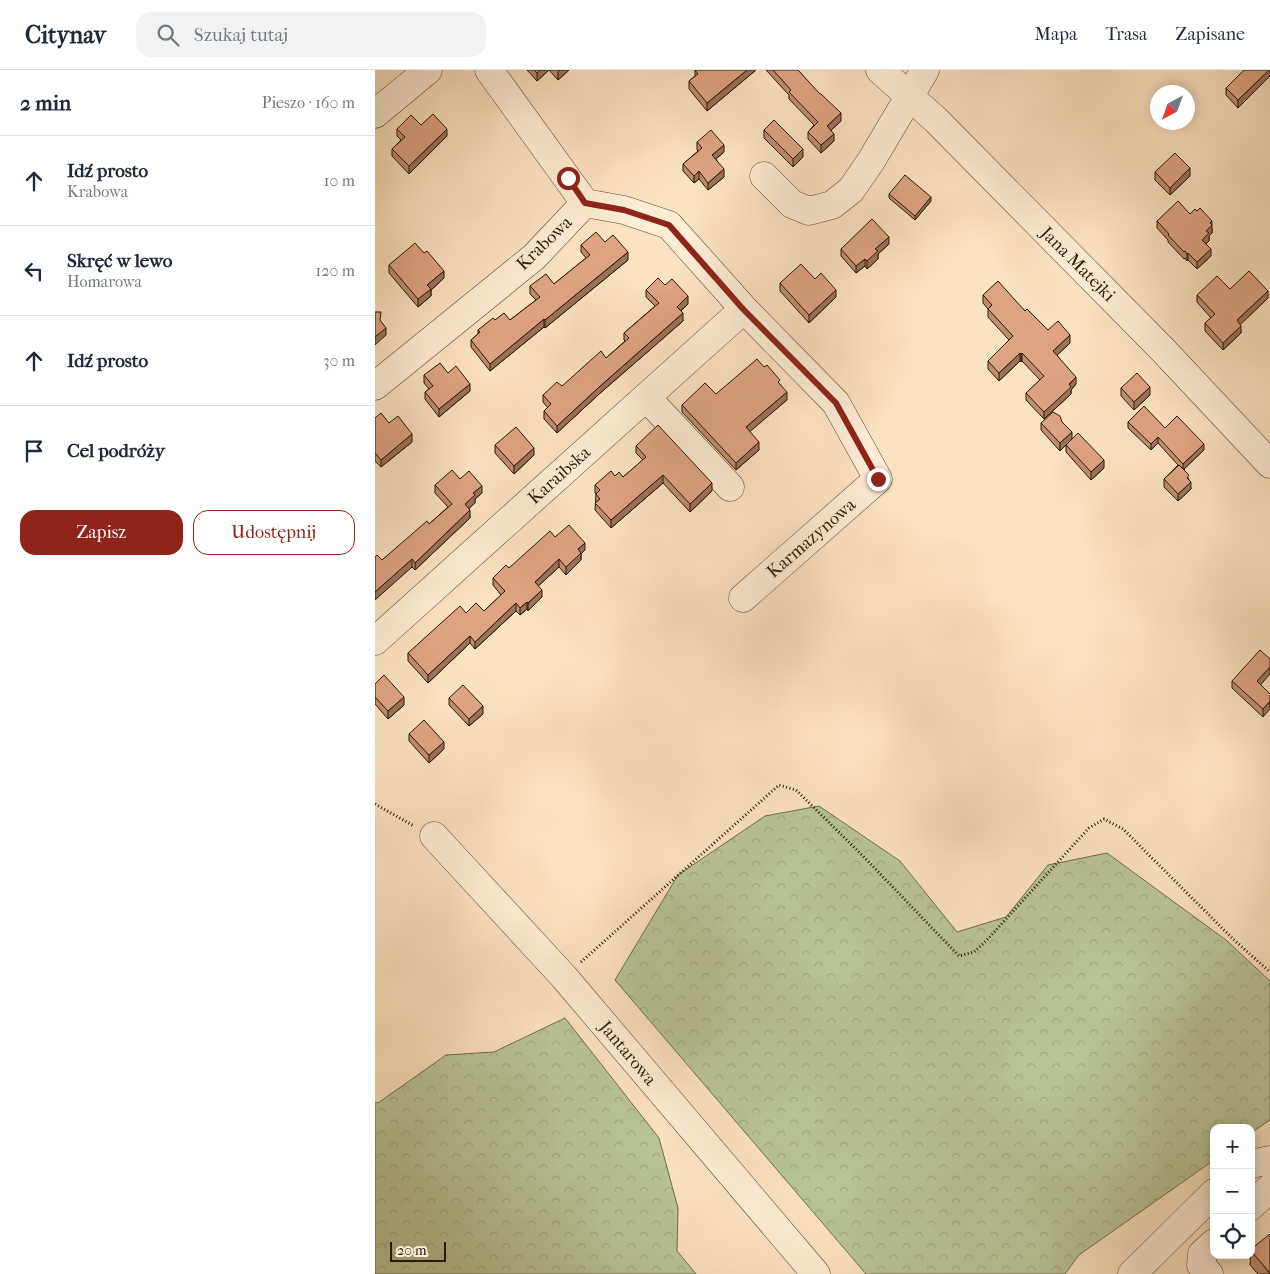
<!DOCTYPE html>
<html lang="pl">
<head>
<meta charset="utf-8">
<style>
	body { margin:0; font-family:"IM FELL French Canon",serif; background:#f2f2f3; color:#1f2937 }
	.controls { position:absolute; right:15px; bottom:15px; display:grid; overflow:hidden; border-radius:10px; box-shadow:0 2px 12px #0003 }
	.controls button { width:45px; height:45px; display:grid; place-items:center; padding:0; border:0; border-bottom:1px solid #e0e1e3; background:#fff; color:#1f2937; font:25px sans-serif }
	.compass { position:absolute; left:775px; top:15px; width:45px; height:45px; border-radius:50%; background:#fff; box-shadow:0 2px 12px #0003; rotate:221deg }
	.scale { position:absolute; left:15px; bottom:12px; width:56px; box-sizing:border-box; padding-left:5px; border:2px solid #291802; border-top:0; font-size:14px; line-height:18px; white-space:nowrap; color:#291802; -webkit-text-stroke:4px #fdedd5; paint-order:stroke }
	.stop { position:absolute; width:15px; height:15px; margin:-11px; border:4px solid #8f2418; border-radius:50%; background:#fff }
	.stop.end { background:#8f2418; border-color:#fff; box-shadow:0 1px 5px #0008 }
	.list { margin:0; padding:0; list-style:none }
	h2 { display:flex; justify-content:space-between; align-items:center; height:65px; margin:0; padding:0 20px; font-size:21px }
	h2 small { font-size:16px; font-weight:400; color:#747a83 }
	.list li { display:grid; grid-template-columns:32px 1fr auto; gap:15px; align-items:center; box-sizing:border-box; height:90px; padding:0 20px; border-top:1px solid #e0e1e3 }
	.list b { display:block; font-size:19px; white-space:nowrap }
	.list p { margin:0; font-size:16px; white-space:nowrap; color:#747a83 }
	.list em { font-size:16px; font-style:normal; color:#747a83 }
	.actions { display:flex; gap:10px; padding:15px 20px }
	.actions a { flex:1; padding:11px 0; border:1px solid #8f2418; border-radius:15px; text-align:center; font-size:18px; color:#8f2418 }
	.actions .main { background:#8f2418; color:#fff }
	.icon { flex:none; width:28px; height:28px; fill:none; stroke:currentColor; stroke-width:2; stroke-linecap:round; stroke-linejoin:round }
	.map { position:relative; flex:none; width:895px; height:1204px; overflow:hidden }
	header { display:flex; align-items:center; gap:30px; box-sizing:border-box; height:70px; padding:0 25px; background:#fff; border-bottom:1px solid #e0e1e3 }
	header strong { font-size:24px }
	nav { display:flex; gap:28px; margin-inline-start:auto; font-size:18px }
	.search { width:350px; height:45px; background:#f2f2f3; display:flex; align-items:center; gap:12px; box-sizing:border-box; padding:0 18px; border-radius:15px; color:#747a83; font-size:19px }
	main { display:flex }
	aside { flex:1; background:#fff }
	.map>svg:first-child { display:block }
	.forest { fill:url(#forest-crowns); stroke:#716e4c }
	.lines { fill:none; stroke-linecap:round; stroke-linejoin:round }
	.minor-casing { stroke:#5e4b31; stroke-width:29 }
	.path { stroke:#291802; stroke-width:3; stroke-dasharray:1 2.5; stroke-linecap:butt }
	.minor { stroke:#fdedd5; stroke-width:28 }
	.wall { fill:#bf8c6f; stroke:#291802 }
	.shaded-wall { fill:#9b725a; stroke:#291802 }
	.building { fill:#dea381; stroke:#291802 }
	.route { stroke:#8f2418; stroke-width:6 }
	.labels { text-anchor:middle; stroke-width:4; stroke-linejoin:round; paint-order:stroke }
	.street-label { font-size:18px; fill:#291802; stroke:#fdedd5 }
</style>
</head>
<body>
<header>
<strong>Citynav</strong>
<div class="search"><svg class="icon" aria-label="search" viewBox="0 0 24 24"><circle cx="10" cy="10" r="6"/><path d="M15 15l6 6"/></svg>Szukaj tutaj</div>
<nav><a>Mapa</a><a>Trasa</a><a>Zapisane</a></nav>
</header>
<main>
<aside>
<h2>2 min<small>Pieszo · 160 m</small></h2>
<ul class="list">
<li><svg class="icon" aria-label="ahead" viewBox="0 0 24 24"><path d="M12 20V5M6 11l6-6 6 6"/></svg><div><b>Idź prosto</b><p>Krabowa</p></div><em>10 m</em></li>
<li><svg class="icon" aria-label="left" viewBox="0 0 24 24"><path d="M17 20v-9H6M10 6l-5 5 5 5"/></svg><div><b>Skręć w lewo</b><p>Homarowa</p></div><em>120 m</em></li>
<li><svg class="icon" aria-label="ahead" viewBox="0 0 24 24"><path d="M12 20V5M6 11l6-6 6 6"/></svg><div><b>Idź prosto</b></div><em>30 m</em></li>
<li><svg class="icon" aria-label="arrive" viewBox="0 0 24 24"><path d="M6 21V4h12l-3 4 3 4H6"/></svg><div><b>Cel podróży</b></div></li>
</ul>
<div class="actions"><a class="main">Zapisz</a><a>Udostępnij</a></div>
</aside>
<div class="map">
<svg width="895" height="1204" viewBox="0 0 895 1204">
	<defs>
		<pattern id="forest-crowns" width="20" height="18" patternUnits="userSpaceOnUse" patternTransform="scale(1.25)"><rect width="20" height="18" fill="#b9c597"/><path d="M2 6a3 3 0 1 1 6 0M12 15a3 3 0 1 1 6 0" fill="none" stroke="#9fa880"/></pattern>
	</defs>
	<rect width="100%" height="100%" fill="#fce3bf"/>
	<filter id="stains"><feTurbulence type="fractalNoise" baseFrequency=".004" numOctaves="4"/><feColorMatrix values="0 0 0 0 .2 0 0 0 0 .09 0 0 0 0 .02 0 0 0 .5 -.17"/></filter>
	<radialGradient id="worn" r=".72"><stop offset=".6" stop-color="#630" stop-opacity="0"/><stop offset="1" stop-color="#630" stop-opacity=".3"/></radialGradient>
	<!-- forest -->
	<path class="forest" d="M444,736L525,791L582,862L631,847L673,795L732,783L851,870L895,911V1050L876,1063V1058H839V1090L704,1185L690,1204H491L240,910L303,805L390,746Z
		M190,948L284,1068L303,1138L302,1181L321,1204H0V1032L3,1033L71,985L119,982Z"/>
	<g class="lines">
		<!-- minor casing -->
		<g class="minor-casing">
			<path id="minor" d="M505,0L561,50L789,281L895,394
				M0,44L53,0
				M389,106L417,134L434,141L457,135L476,120L496,91L550,0
				M210,133L249,140L294,155L369,239L461,333L503,409L368,528
				M0,316L159,187L210,133L114,0
				M271,327L355,417
				M0,571L369,239
				M59,766L189,907L441,1204
				M876,1094L895,1090
				M876,1136L895,1118
				M757,1204L839,1123
				M834,1204L826,1195L827,1184L839,1173"/>
		</g>
		<!-- path -->
		<path class="path" d="M0,734L39,756
			M206,892L404,715L421,720L488,786L584,886L599,882L611,871L714,758L729,749L748,759L858,869L895,902"/>
		<!-- minor -->
		<use href="#minor" class="minor"/>
	</g>
	<!-- wall -->
	<path class="wall" d="M152,0H174L162,11Z
		M174,0H194L183,10Z
		M320,0H381L332,41L314,19V11L320,6Z
		M391,0H423L466,51L456,60L459,71L446,83L433,69V62L439,55L414,29V25Z
		M895,0V6L863,38L851,25V18Z
		M46,55L72,66L34,104L17,86V79L26,70L22,66V59Z
		M389,60L428,87L418,97L389,68Z
		M322,72L349,82L341,89L349,107L333,120L324,109L319,113L308,101V94L323,81L322,80Z
		M780,102L815,106L795,125L780,110Z
		M514,124L556,131L540,150L514,128Z
		M815,144L837,158V163L834,166V171L831,173L836,186L822,199L813,190L812,191L810,188L809,189L793,172V170L782,158V151Z
		M230,172L253,190L170,258L169,257L115,301L96,277V270L103,264V260L120,250H135L161,230L155,224V216L179,214L211,188L206,182V175Z
		M514,174L503,184V189L492,199L490,196L481,203L466,186V179Z
		M49,183L69,208L56,220V226L43,237L14,203V195Z
		M405,213L461,227L434,253L405,221Z
		M290,215L313,234L306,241L308,251L223,325L182,363L169,349V341L173,338L168,332V325L187,316L231,288L250,271L249,270V263L280,236L271,227V220Z
		M855,219L893,228L865,254L866,263L848,280L830,261V253L836,248L822,232V225Z
		M608,225L650,241L673,260L695,273L682,285L701,314L696,320V324L669,349L651,330V323L665,310L647,291L646,292L645,291L624,311L613,299V291L634,270L613,247V239L608,233Z
		M73,303L95,321L64,347L50,329V322L54,319L49,313V305Z
		M405,314L412,330L374,361L384,380L361,400L307,342V335L341,324Z
		M746,318L775,325L759,340L746,326Z
		M0,348L14,353L37,372L6,397L0,391Z
		M687,352L685,381L666,360V353Z
		M753,352L790,358L829,380L809,399L814,410L816,419L803,431L789,417V409L803,395L783,373L776,380L753,358Z
		M120,375L159,385L139,404L120,383Z
		M691,375L729,398L716,410L691,382Z
		M261,376L337,421L315,442L288,413L236,458L220,440L221,424L220,423V415L248,407L268,390L261,383Z
		M60,415L107,423L100,429V433L94,438L95,448L40,500L37,497L7,490L54,454L73,437L60,423Z
		M180,467L210,480L206,484V490L191,505L184,497L163,516L167,527L153,541L152,539L145,545L141,541L100,579L95,573L53,613L33,591V583L91,543L109,541L126,525L118,515V508L134,498Z
		M857,611L886,615L895,624L888,647L857,618Z
		M0,614L29,635L13,649L0,634Z
		M74,628L108,644L94,656L74,635Z
		M34,664L69,679L54,693L34,671Z
		M876,1179L895,1204H883L875,1195Z"/>
	<!-- shaded-wall -->
	<path class="shaded-wall" d="M165,0H174L162,11V3Z
		M185,0H194L183,10V2Z
		M372,0H381L332,41V33Z
		M894,0H895V6L863,38V30Z
		M466,43V51L452,64V56Z
		M72,59V66L34,104V96Z
		M459,64V71L446,83V75Z
		M349,75V82L337,92V85Z
		M428,79V87L418,97V89Z
		M815,98V106L795,125V118Z
		M349,99V107L333,120V113Z
		M324,101V109L319,113V106Z
		M556,127V131L540,150V146Z
		M837,151V163L834,166V171L827,177V170L835,153Z
		M514,167V174L503,184V189L492,199V191L500,179Z
		M836,179V186L822,199V192Z
		M253,182V190L170,258V250Z
		M813,183V190L812,191V184Z
		M490,189V196L481,203V196Z
		M69,201V208L56,220V226L43,237V229L52,215Z
		M461,220V227L434,253V245Z
		M893,221V228L862,258V250Z
		M313,226V234L302,244V237Z
		M308,243V251L223,325L182,363V356L223,318Z
		M169,249V257L115,301V294Z
		M866,256V263L848,280V273Z
		M11,258V265L0,275V267Z
		M695,265V273L678,289V281Z
		M645,283V291L624,311V303Z
		M647,283V291L646,292V284Z
		M701,307V314L696,320V324L669,349V342Z
		M95,314V321L64,347V339Z
		M775,317V325L759,340V332Z
		M412,322V330L371,365V357Z
		M697,362V369L685,381V373Z
		M37,364V372L6,397V390Z
		M783,367V373L776,380V374Z
		M384,372V380L361,400V393Z
		M829,374V380L808,400V394Z
		M159,378V385L139,404V396Z
		M729,390V398L716,410V402Z
		M288,405V413L236,458V450Z
		M816,412V419L803,431V424Z
		M337,413V421L315,442V434Z
		M107,416V423L100,429V433L90,442V434L98,423Z
		M95,440V448L40,500V493Z
		M210,473V480L206,484V490L191,505V497L203,479Z
		M37,489V497L0,530V522Z
		M184,489V497L160,519V512Z
		M167,520V527L153,541V533Z
		M152,532V539L145,545V538Z
		M141,533V541L100,579V572Z
		M95,566V573L53,613V605Z
		M895,597V604L882,619V611Z
		M29,627V635L13,649V641Z
		M895,631V639L888,647V639Z
		M108,636V644L94,656V649Z
		M69,672V679L54,693V685Z"/>
	<!-- building -->
	<path class="building" d="M159,0H165L162,3Z
		M320,0H372L332,33L314,11L323,4Z
		M398,0H423L445,24H446L466,43L452,56L459,64L446,75L433,62L443,52L414,22L416,20Z
		M869,0H894L863,30L851,18Z
		M58,44L72,59L34,96L17,79L30,67L22,59L36,45L46,55Z
		M399,50L428,79L418,89L389,60Z
		M336,60L349,75L337,85L349,99L333,113L324,101L319,106L308,94L327,78L322,72Z
		M800,83L815,98L795,118L780,102Z
		M530,105L556,127L540,146L514,124Z
		M803,131L815,144L820,139L822,141L825,138L837,151L835,153L837,155L831,161L834,163L827,170L836,179L822,192L813,183L812,184L810,181L809,182L793,165L794,164L782,151Z
		M497,149L514,167L500,179L503,181L492,191L490,189L481,196L466,179Z
		M221,162L230,172L238,165L253,182L170,250L169,249L115,294L96,270L105,262L103,260L118,248L120,250L129,243L135,250L165,227L155,216L171,204L179,214L206,192L215,185L206,175Z
		M40,173L49,183L52,181L69,201L52,215L56,219L43,229L14,195Z
		M426,194L440,209L446,203L461,220L434,245L405,213Z
		M874,201L893,221L862,250L866,256L848,273L830,253L840,244L822,225L842,206L855,219Z
		M283,208L290,215L297,209L313,226L302,237L308,243L223,318L182,356L169,341L176,334L168,325L182,312L187,316L226,281L231,288L254,268L249,263L284,233L271,220Z
		M623,211L650,241L652,239L673,260L683,251L695,265L678,281L701,307L694,314L696,317L669,342L651,323L669,306L647,283L646,284L645,283L624,303L613,291L638,266L613,239L617,235L608,225Z
		M0,242H6L5,250L11,258L0,267Z
		M382,289L389,297L392,295L405,310L403,312L412,322L371,357L384,372L361,393L307,335L330,313L341,324Z
		M65,293L73,303L81,296L95,314L64,339L50,322L58,316L49,305Z
		M762,303L775,317L759,332L746,318Z
		M769,336L790,358L802,346L829,374L808,394L783,367L776,374L753,352Z
		M678,342L685,346L687,352L697,362L685,373L666,353Z
		M6,343L14,353L23,346L37,364L6,390L0,383V348Z
		M283,355L337,413L315,434L288,405L236,450L220,433L225,429L221,424L225,420L220,415L236,401L240,406L244,402L248,407L271,387L261,376Z
		M141,357L159,378L139,396L120,375Z
		M703,363L729,390L716,402L691,375Z
		M804,395L814,405L812,408L816,412L803,424L789,409Z
		M77,400L85,409L94,401L107,416L98,423L100,425L90,434L95,440L40,493L37,489L0,522V487L2,485L7,490L52,451L54,454L77,434L60,415Z
		M194,455L210,473L203,479L206,483L191,497L184,489L160,512L167,520L153,533L152,532L145,538L141,533L100,572L95,566L53,605L33,583L85,536L91,543L101,533L109,541L130,521L118,508L131,495L134,498L175,461L180,467Z
		M885,580L895,589V597L882,611L895,624V631L888,639L857,611Z
		M9,605L29,627L13,641L0,627V614Z
		M88,615L108,636L94,649L74,628Z
		M49,650L69,672L54,685L34,664Z
		M895,1164V1203L876,1181V1179Z"/>
	<g class="lines">
		<!-- route -->
		<path class="route" d="M193,108L210,133L249,140L294,155L368,239L461,333L503,409"/>
	</g>
	<g class="labels">
		<!-- street labels -->
		<g class="street-label">
			<text transform="translate(169 173) rotate(-44)" y="6">Krabowa</text>
			<text transform="translate(703 194) rotate(45)" y="6">Jana Matejki</text>
			<text transform="translate(184 405) rotate(-42)" y="6">Karaibska</text>
			<text transform="translate(436 468) rotate(-41)" y="6">Karmazynowa</text>
			<text transform="translate(253 983) rotate(50)" y="6">Jantarowa</text>
		</g>
	</g>
	<rect width="100%" height="100%" filter="url(#stains)"/>
	<rect width="100%" height="100%" fill="url(#worn)"/>
</svg>
<div class="controls">
<button>+</button>
<button>−</button>
<button><svg class="icon" aria-label="locate" viewBox="0 0 24 24"><circle cx="12" cy="12" r="6"/><path d="M12 2v4M12 18v4M2 12h4M18 12h4"/></svg></button>
</div>
<svg class="compass" viewBox="-18 -18 36 36"><path d="M0-13l5 13h-10z" fill="#e53935"/><path d="M0 13l5-13h-10z" fill="#747a83"/></svg>
<div class="scale">20 m</div>
<div class="stop" style="left:193px;top:108px"></div>
<div class="stop end" style="left:503px;top:409px"></div>
</div>
</main>
</body>
</html>
